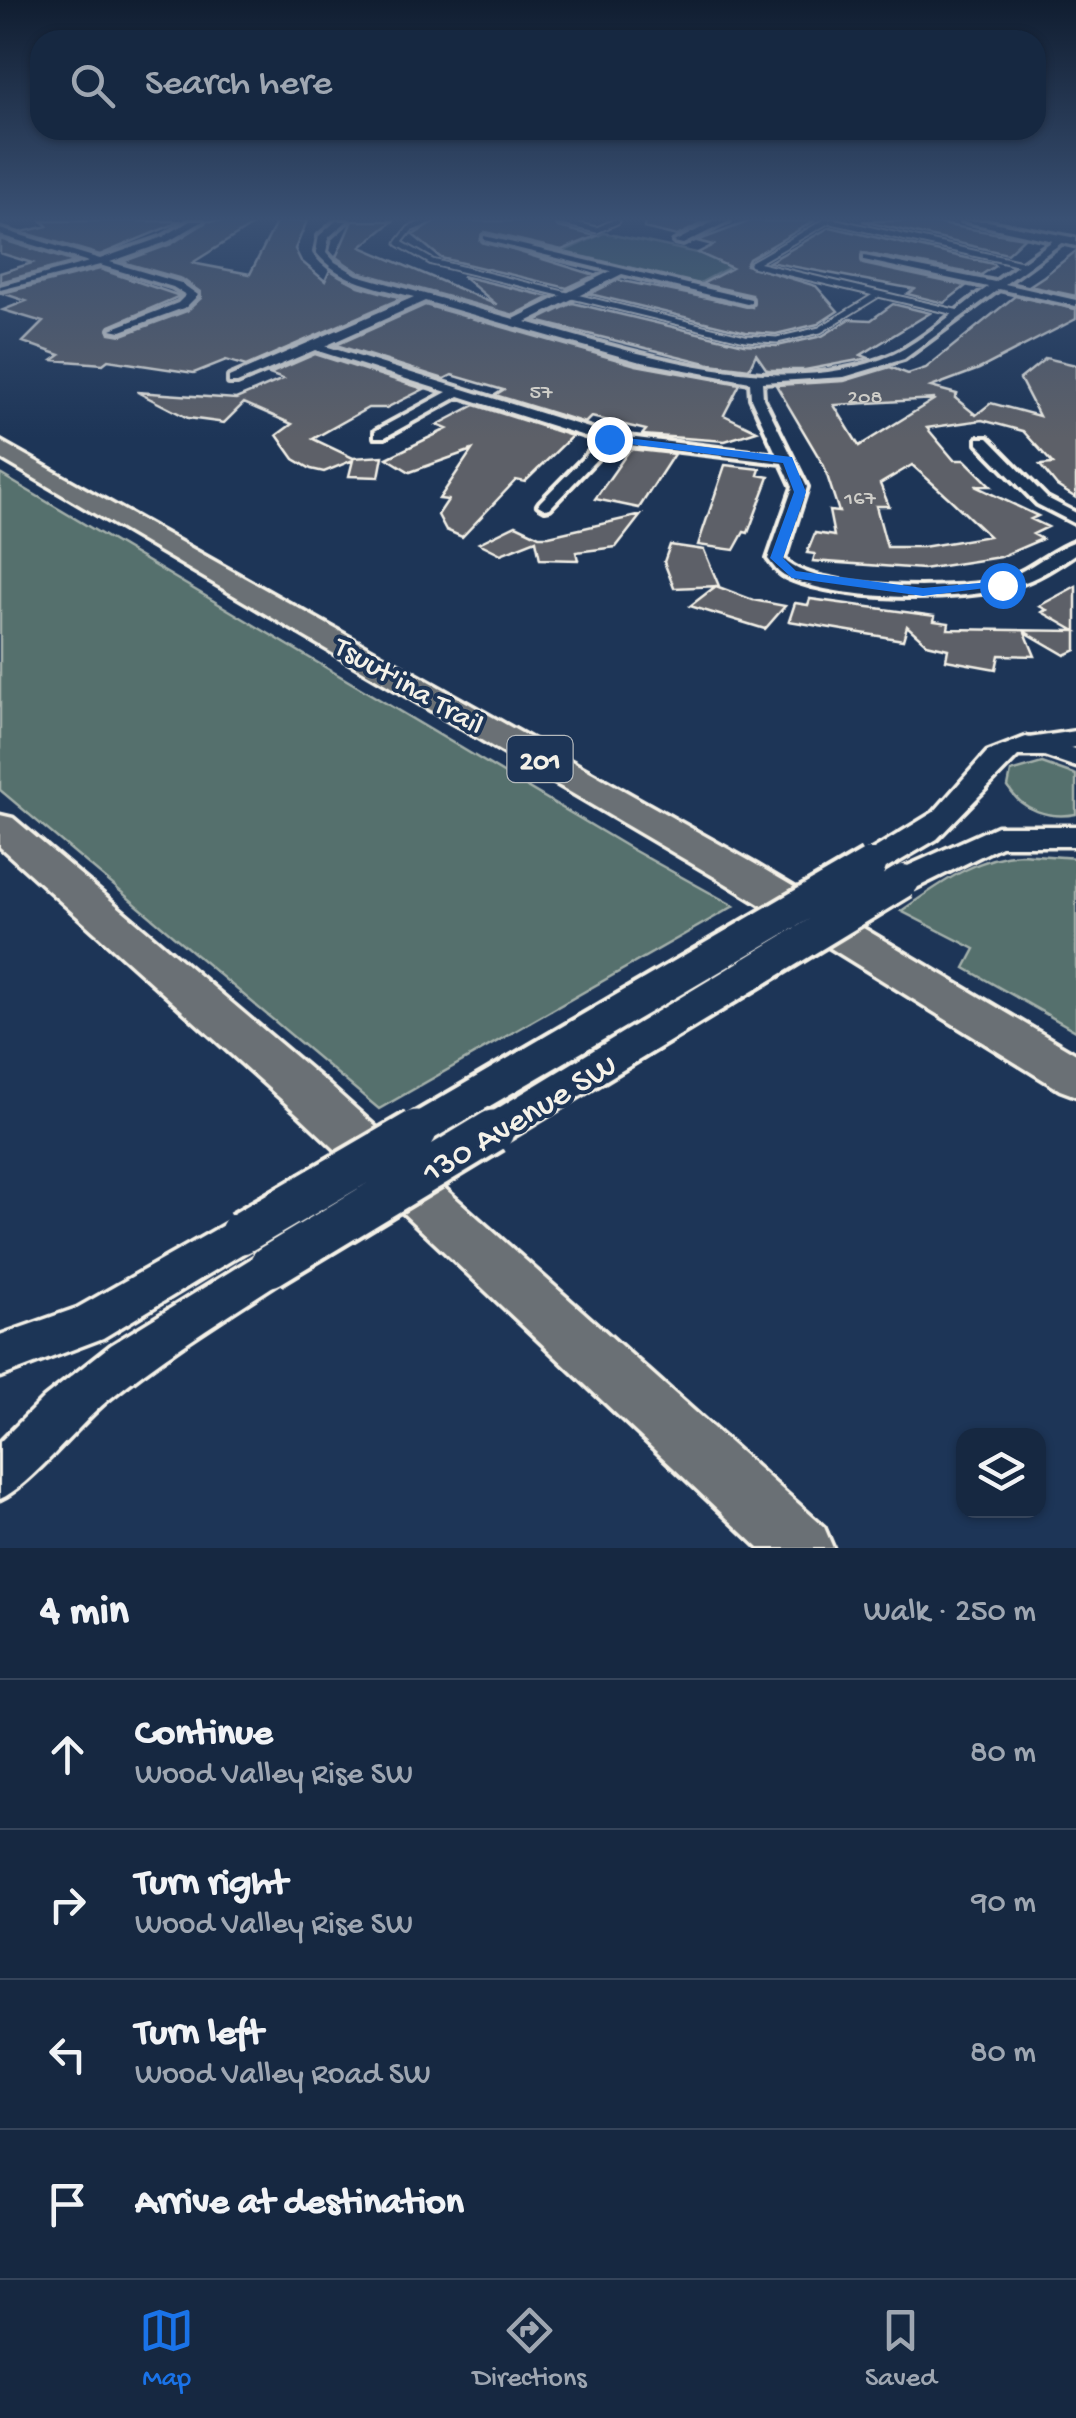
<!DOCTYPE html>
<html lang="en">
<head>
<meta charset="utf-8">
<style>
	body { margin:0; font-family:"Gochi Hand",sans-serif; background:#1f3048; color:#f1f3f6 }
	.controls { position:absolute; right:30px; bottom:30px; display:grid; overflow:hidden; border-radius:20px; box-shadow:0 2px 8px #0004 }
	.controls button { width:90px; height:90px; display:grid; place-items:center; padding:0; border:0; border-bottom:2px solid #35445a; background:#162841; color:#f1f3f6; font:50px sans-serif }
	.stop { position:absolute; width:30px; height:30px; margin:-22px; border:8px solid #1a73e8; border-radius:50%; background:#fff }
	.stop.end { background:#1a73e8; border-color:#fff; box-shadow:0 2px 10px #0008 }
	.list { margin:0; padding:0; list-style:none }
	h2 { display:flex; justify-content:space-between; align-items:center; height:130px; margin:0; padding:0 40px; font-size:42px }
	h2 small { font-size:32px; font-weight:400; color:#9ea6b1 }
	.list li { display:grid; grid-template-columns:65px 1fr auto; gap:30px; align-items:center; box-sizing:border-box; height:150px; padding:0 40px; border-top:2px solid #35445a }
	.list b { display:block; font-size:38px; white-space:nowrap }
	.list p { margin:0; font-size:32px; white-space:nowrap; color:#9ea6b1 }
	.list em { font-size:32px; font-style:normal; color:#9ea6b1 }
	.icon { flex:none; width:55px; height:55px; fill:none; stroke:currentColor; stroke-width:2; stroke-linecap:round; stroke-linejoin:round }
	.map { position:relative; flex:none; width:1076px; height:1548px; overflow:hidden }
	.search { position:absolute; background:#162841; box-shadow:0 2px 8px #0004; left:30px; right:30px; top:30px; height:110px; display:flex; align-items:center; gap:25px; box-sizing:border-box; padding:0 35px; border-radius:30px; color:#9ea6b1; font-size:38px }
	.sheet { height:730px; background:#162841 }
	nav { display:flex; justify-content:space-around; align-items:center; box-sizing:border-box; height:140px; border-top:2px solid #35445a; background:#162841; font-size:28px; color:#9ea6b1 }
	nav a { display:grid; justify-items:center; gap:5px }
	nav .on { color:#1a73e8 }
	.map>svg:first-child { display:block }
	.green { fill:#546f6d; stroke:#a4b0aa; stroke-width:2.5 }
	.building { fill:#5d6067; stroke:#f4f1e8; stroke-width:2.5; fill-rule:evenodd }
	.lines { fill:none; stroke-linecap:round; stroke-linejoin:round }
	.service-casing { stroke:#f4f1e8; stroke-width:9 }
	.minor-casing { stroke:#f4f1e8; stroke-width:8 }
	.tertiary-casing { stroke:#f4f1e8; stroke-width:7 }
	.secondary-casing { stroke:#f4f1e8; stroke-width:7 }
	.motorway-casing { stroke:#f4f1e8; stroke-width:7 }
	.service { stroke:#1d3557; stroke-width:5 }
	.minor { fill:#1d3557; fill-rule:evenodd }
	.tertiary { fill:#1d3557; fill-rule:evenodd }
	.secondary { fill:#1d3557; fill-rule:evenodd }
	.motorway { fill:#6a7074; fill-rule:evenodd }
	.secondary-bridge-far1-casing { stroke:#f4f1e8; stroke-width:40; stroke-linecap:butt }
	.secondary-bridge-casing { stroke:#f4f1e8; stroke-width:49; stroke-linecap:butt }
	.secondary-bridge-far1 { stroke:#1d3557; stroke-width:32 }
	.secondary-bridge { stroke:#1d3557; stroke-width:41 }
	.route { fill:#1a73e8 }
	.labels { text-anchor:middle; stroke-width:8; stroke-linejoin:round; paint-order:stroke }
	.far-number-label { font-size:22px; fill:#cecdc8 }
	.shield { fill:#1d3557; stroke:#b4b9bc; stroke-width:2.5 }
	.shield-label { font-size:28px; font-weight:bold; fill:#f4f1e8 }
	.street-label { font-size:30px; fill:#f4f1e8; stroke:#1d3557 }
	.near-street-label { font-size:35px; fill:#f4f1e8; stroke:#1d3557 }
</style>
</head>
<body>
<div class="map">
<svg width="1076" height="1548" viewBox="0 0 1076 1548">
	<rect width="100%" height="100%" fill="#1d3557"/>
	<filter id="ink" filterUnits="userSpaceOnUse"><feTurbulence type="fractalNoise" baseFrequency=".01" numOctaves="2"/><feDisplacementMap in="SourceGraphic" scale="20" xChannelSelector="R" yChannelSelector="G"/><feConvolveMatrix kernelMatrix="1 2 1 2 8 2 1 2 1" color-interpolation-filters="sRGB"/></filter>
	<g filter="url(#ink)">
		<!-- green -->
		<path class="green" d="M604,233L739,262L696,285L560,253Z
			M0,474L633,850L734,906L379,1109L0,790Z
			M1042,763L1076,775V814C1050,819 1022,811 1008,787L1011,772Z
			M1021,854L1076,858V1031L965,968L975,949L901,911C939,885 974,857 1021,854Z"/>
		<!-- building -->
		<path class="building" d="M42,221H182L100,255L22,232L47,226Z
			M207,221H259L192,263L250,274L277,221H307L295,249L301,261L325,281L330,270L359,286L402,298L246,366L226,360L194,373L108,360L103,364L53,360L60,355L23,342L43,322L3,310L26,301L2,293L100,269L180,296L110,326V333L122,335L187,311L201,298L200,292L182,279L122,262L171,244Z
			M352,221H393L361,247L497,305L462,276L550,297L514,315L358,272L336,257Z
			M436,221H553L558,227L596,236L562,250L485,232L480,240L595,275L567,288L441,258L413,235Z
			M645,221H694L702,223L677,236L644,228Z
			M750,221H814L749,259L746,265L816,286L838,311L818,324L776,334L746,332L590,294L618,280L752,307V295L702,284L732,268L698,253L713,245L697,241Z
			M862,221H923L1024,238L1007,254Z
			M830,227L993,264L995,266L981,275L862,253L863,264L966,286L944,303L907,294L914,289L769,262Z
			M0,239L75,262L0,282V273L32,263L0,253Z
			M1076,251V296L1029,286L1044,276Z
			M1015,296L1076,309V319L979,369L931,387L957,394L955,398L976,415L991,403L1039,416L1020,379L1046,358L1076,365V498L1057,486L1040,465L1053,464L1023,431L982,420L927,428L954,460H965L991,486H975L1038,516L1031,519L1048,527L1033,534L1042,539L1000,557L923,569L813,561L815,554L807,553L815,533L834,536L829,511L839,512L824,466L776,385L844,381L890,367L908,374L926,368ZM935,399L859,446L834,405ZM912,465L950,499L989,536L923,547H887L876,506H889L880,484Z
			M573,303L744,344L777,346L822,336L850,319L871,320L893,304L930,313L861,355L869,358L805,370H767L756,354L749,369L710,364L536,321Z
			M425,305L636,365L740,384L724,415L757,431L725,441L642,435L646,430L591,417L585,423L495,395L503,390L452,375L444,379L336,345Z
			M315,354L424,389L386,408H368L313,439L353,458L383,456L379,477L349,476L353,460L324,472L311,469L294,459L277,435L292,424L244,403L224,423L218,422L188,418L137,392L236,399L283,379L269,374Z
			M475,405L572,436L525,482L516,480L462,537L446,530L438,515L448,500L439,499L472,450L410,472L387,458L447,429L437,425Z
			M630,449L674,454L639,508L595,499Z
			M725,465L760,469L758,475L769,477L748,533L744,532L734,550L698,545Z
			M641,515L616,547L576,552L578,560L540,559L536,540L501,554L479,543L516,525L539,536H549Z
			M670,545L704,550L719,586L674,588L664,562Z
			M716,586L753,600L785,606L765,629L690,606Z
			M1076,586V650L1065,655L1025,632L1035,656L999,655L996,669L946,660L948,649L927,644L907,626L903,640L789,621L795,603L808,605L810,599L935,616L934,621L949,623L948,629L1075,631L1042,612L1047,610L1039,606Z"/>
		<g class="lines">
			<!-- service casing -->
			<g class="service-casing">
				<path id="service" d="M430,221L410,229L399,243L432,262L745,338L777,340L820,330L877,295
					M559,221L597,230L617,221
					M827,221L752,264L959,313
					M832,221L1026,265"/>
			</g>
			<!-- minor casing -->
			<g class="minor-casing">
				<path id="minor" d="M190,221H203L169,241L110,262L181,283L198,295L186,307L121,331L111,329L178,303L186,295L173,287L100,265L0,290V286L89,262L0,235V229L100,259L163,237Z
					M336,221H347L329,237L326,252L335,262L357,275L514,319L611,271L484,240V236L751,299V303L747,304L622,274L526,322C636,353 783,403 894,354C922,341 961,306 988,287L864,260V256L995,282L1058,237H1064V241L1005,284L1076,300V306L999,289L904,359L844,377L762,382L763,398L807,487L784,559C812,592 959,591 1001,580C1029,572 1050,550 1076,541V553C1057,566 1037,579 1014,586C962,603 833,601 784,576C777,572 773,565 768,559L793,487L782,463L612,443L550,508L545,509L538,505L540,502L600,441L459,396L385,437H375V431L447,392L315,350L237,383H229V377L414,297C378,287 340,283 316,252L319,236ZM425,301L637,361L750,382L751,398L777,455L611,435L325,346Z
					M715,221H729L683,244L674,242Z
					M978,438H988L1047,498L1076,513V524L1037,504L978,444Z"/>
			</g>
			<!-- tertiary casing -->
			<g class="tertiary-casing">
				<path id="tertiary" d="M962,221H988L1076,238V246Z
					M1076,731V747L1022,755L1010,747L1022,739Z"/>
			</g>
			<!-- secondary casing -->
			<g class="secondary-casing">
				<path id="secondary" d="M1026,737L1076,749V767L1044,756H1018L937,839L881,872H859L855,865L859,858L934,812L987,752Z
					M997,826H1076V846H1001L914,889H892L888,881L892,873Z
					M241,1215L255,1220L261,1233L255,1246L103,1338L0,1377V1335L77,1308Z
					M270,1247L284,1253L290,1266L284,1279C224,1318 162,1356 107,1401C77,1426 29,1487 0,1499V1442L44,1398L111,1345Z"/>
			</g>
			<!-- motorway casing -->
			<g class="motorway-casing">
				<path id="motorway" d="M0,441L755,864L1076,1054V1096L1060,1090L727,884L0,458Z
					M0,815L13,818L330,1086L824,1527L833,1548H759L298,1114L0,847Z"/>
			</g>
			<!-- service -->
			<use href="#service" class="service"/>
			<!-- minor -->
			<use href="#minor" class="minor"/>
			<!-- tertiary -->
			<use href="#tertiary" class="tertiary"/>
			<!-- secondary -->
			<use href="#secondary" class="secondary"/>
			<!-- motorway -->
			<use href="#motorway" class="motorway"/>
			<!-- secondary-bridge-far1 casing -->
			<g class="secondary-bridge-far1-casing">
				<path id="secondary-bridge-far1" d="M412,1133L870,865
					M488,1133L903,881"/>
			</g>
			<!-- secondary-bridge casing -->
			<g class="secondary-bridge-casing">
				<path id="secondary-bridge" d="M241,1233L416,1131
					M270,1266L493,1131"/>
			</g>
			<!-- secondary-bridge-far1 -->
			<use href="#secondary-bridge-far1" class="secondary-bridge-far1"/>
			<!-- secondary-bridge -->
			<use href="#secondary-bridge" class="secondary-bridge"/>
		</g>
	</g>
	<!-- sky -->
	<linearGradient id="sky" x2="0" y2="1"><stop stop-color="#101d30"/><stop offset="0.5" stop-color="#3a5174"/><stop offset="1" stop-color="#3a5174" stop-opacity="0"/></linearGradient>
	<rect width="1076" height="438" fill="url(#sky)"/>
	<!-- route -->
	<path class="route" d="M609,436L792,457L806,492L783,558L796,571L923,588L1002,581L1009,585L923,596L792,578L770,558L794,492L783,463L605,441Z"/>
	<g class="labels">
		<!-- far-number labels -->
		<g class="far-number-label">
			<text x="541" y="398">57</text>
			<text x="865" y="403">208</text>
			<text x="860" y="504">167</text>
		</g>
		<!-- shield labels -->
		<rect class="shield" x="507.5" y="736" width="65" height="46" rx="8"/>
		<g class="shield-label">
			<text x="540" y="769">201</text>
		</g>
		<!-- street labels -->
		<g class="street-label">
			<text transform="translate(410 684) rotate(30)" y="10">Tsuut'ina Trail</text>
		</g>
		<!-- near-street labels -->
		<g class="near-street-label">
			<text transform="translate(518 1116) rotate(-31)" y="12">130 Avenue SW</text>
		</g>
	</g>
</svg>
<div class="controls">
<button><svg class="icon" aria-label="layers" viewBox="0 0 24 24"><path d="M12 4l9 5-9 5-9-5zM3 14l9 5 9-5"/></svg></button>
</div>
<div class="stop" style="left:1002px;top:585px"></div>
<div class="stop end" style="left:609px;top:439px"></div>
<div class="search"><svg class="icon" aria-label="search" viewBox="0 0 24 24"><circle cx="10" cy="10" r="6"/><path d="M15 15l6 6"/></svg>Search here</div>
</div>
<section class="sheet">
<h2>4 min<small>Walk · 250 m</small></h2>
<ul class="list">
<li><svg class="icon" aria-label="ahead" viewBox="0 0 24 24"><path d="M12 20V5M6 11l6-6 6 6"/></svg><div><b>Continue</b><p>Wood Valley Rise SW</p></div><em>80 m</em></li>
<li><svg class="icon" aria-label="right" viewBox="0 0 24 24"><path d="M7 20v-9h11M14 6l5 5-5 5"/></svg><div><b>Turn right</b><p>Wood Valley Rise SW</p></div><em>90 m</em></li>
<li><svg class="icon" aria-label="left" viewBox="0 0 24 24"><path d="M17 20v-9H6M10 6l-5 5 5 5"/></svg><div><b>Turn left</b><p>Wood Valley Road SW</p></div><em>80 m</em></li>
<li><svg class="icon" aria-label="arrive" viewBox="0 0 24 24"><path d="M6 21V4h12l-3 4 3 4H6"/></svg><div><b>Arrive at destination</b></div></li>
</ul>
</section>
<nav>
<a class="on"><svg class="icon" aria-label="map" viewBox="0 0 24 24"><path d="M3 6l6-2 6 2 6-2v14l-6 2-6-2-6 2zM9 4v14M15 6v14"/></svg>Map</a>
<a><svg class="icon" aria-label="directions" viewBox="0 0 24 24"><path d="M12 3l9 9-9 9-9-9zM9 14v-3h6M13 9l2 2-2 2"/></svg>Directions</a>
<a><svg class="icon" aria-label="saved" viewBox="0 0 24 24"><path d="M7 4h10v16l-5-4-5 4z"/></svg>Saved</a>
</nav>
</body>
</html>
